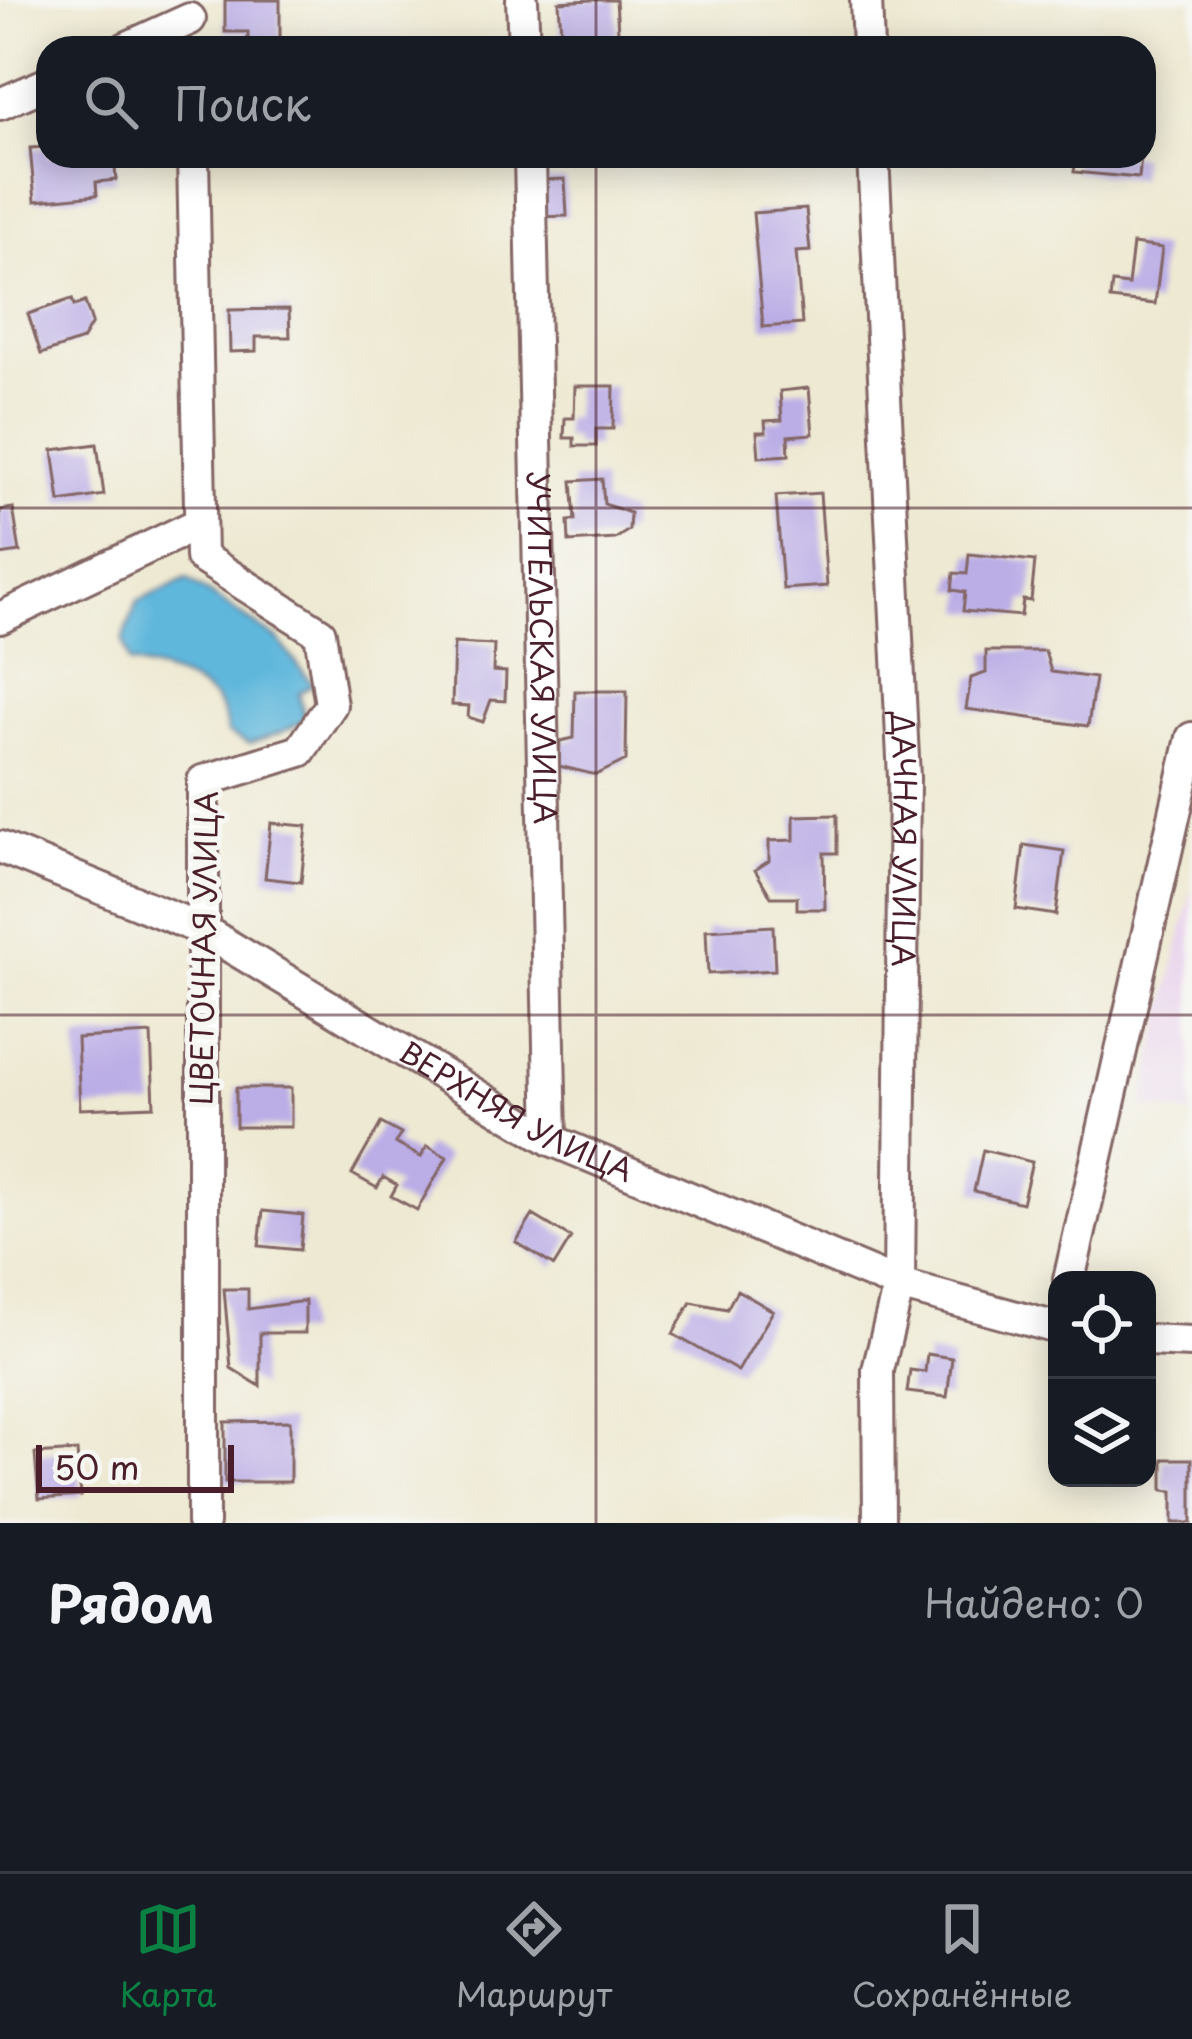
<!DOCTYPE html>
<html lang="ru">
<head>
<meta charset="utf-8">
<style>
	body { margin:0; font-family:"Playpen Sans",sans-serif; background:#20242c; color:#f1f3f6 }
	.controls { position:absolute; right:36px; bottom:36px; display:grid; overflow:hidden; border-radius:24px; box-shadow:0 6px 30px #0003 }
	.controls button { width:108px; height:108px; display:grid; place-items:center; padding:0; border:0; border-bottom:3px solid #363941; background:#171b24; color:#f1f3f6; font:60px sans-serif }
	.scale { position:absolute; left:36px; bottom:30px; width:198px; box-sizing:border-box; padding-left:12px; border:6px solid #4a1f2b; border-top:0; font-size:33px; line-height:42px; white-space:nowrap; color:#4a1f2b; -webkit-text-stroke:9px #f6f6f2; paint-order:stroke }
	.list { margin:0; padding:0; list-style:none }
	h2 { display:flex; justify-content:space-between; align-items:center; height:156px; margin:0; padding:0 48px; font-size:51px }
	h2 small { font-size:39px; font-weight:400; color:#9ea1a6 }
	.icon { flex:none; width:66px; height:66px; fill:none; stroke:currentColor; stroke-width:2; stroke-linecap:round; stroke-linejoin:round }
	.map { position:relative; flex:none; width:1192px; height:1523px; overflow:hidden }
	.search { position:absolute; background:#171b24; box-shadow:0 6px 30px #0003; left:36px; right:36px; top:36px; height:132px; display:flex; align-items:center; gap:30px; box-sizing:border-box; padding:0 42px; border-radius:36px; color:#9ea1a6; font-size:45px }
	.sheet { height:348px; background:#171b24 }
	nav { display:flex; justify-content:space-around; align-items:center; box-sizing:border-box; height:168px; border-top:3px solid #363941; background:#171b24; font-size:33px; color:#9ea1a6 }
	nav a { display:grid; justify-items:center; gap:6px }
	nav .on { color:#0b8043 }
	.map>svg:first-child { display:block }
	.built { fill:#e9d2ed }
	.water { fill:#5fb7dc; stroke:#546b84; stroke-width:3 }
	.building { fill:#bbade6 }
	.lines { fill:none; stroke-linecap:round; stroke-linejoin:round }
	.street-casing { stroke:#836665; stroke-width:36 }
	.street { stroke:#fff; stroke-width:30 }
	.grid { fill:none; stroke:#4a1f2b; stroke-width:3; stroke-opacity:0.55 }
	.labels { text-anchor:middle; stroke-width:10; stroke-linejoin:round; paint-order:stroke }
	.street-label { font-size:30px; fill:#4a1f2b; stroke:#f6f6f2 }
</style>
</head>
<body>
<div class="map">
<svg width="1192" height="1523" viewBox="0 0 1192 1523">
	<rect width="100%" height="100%" fill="#f6f6f2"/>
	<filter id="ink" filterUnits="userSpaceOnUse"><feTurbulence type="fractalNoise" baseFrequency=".00833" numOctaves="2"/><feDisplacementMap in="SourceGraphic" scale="24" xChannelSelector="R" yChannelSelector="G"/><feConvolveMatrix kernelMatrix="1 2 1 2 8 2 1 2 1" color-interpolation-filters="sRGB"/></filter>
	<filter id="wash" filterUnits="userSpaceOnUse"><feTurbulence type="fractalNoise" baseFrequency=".004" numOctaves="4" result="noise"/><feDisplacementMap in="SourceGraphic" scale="48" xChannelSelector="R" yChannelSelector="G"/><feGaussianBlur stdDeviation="2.7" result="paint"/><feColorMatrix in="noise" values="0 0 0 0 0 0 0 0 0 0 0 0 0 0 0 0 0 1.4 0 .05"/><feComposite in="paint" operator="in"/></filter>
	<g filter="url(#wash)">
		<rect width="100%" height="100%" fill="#eee9d2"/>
		<!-- built -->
		<path class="built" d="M1192,888V1115L1142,1107Z"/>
		<!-- water -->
		<path class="water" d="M187,579L279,640L313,685L299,693L305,719C294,728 264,739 249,744L227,733C225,683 170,673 129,663L123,640L137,602Z"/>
		<g id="blocks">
			<!-- building -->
			<path class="building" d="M225,0H280V41H248V32H225Z
				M591,0H616L619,48H562L559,2Z
				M48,147V156H114L116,180L96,182L97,195L35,201L30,148Z
				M1076,156H1141L1139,178L1074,172Z
				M565,179L567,216L537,217L535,180Z
				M806,209L810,251L796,252L802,324L763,327L753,213Z
				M1133,244L1162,248L1155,304L1110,299L1112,283L1128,285Z
				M72,299L74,306L85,302L92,323L82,340L41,354L28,314Z
				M289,309L290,337H256V351L230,352L229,310Z
				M575,386H614L613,429H596V446H574V438H564L565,418H574Z
				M809,388L813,434L788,436L789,455L759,457L757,432H766L765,421L782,420L780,391Z
				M97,444L104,495L60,502L53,450Z
				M602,479L604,504L630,513L629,530L615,539L569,542L568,521L575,520L572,481Z
				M820,493L827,586L783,589L776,496Z
				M13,508L20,552L0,555V510Z
				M969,554L1035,561L1031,601L1023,600L1021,616L963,611L965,592L952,590L954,573L967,574Z
				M454,643L494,645L493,671L506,672L505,701L491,700L483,722L468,717L469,706L452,705Z
				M986,651H1045L1051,672L1095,678L1088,726L966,709L971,678L986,673Z
				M575,691H627L626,760L596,775L559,766L560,741L574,738Z
				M837,815V853H824L825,909H797V897H771L755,870L769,861V841L794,840V816Z
				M271,823L307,826L301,882L265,878Z
				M1024,845L1064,851L1056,915L1016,909Z
				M773,926L775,970L708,974L706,930Z
				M151,1034L154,1106L80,1109L77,1038Z
				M236,1088H291V1127H236Z
				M381,1123L401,1134L395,1143L421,1157L427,1146L447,1157L417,1210L391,1196L397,1185L383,1177L377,1188L352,1174Z
				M983,1150L1032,1162L1022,1203L974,1191Z
				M263,1211L303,1215L300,1250L259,1246Z
				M533,1215L571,1238L554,1266L516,1242Z
				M224,1289H248V1309L305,1301V1333H260V1386L231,1368Z
				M737,1290L773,1311L738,1371L673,1334L691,1302L727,1309Z
				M927,1354L952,1358L947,1397L907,1392L910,1370L925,1372Z
				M290,1421V1482H225V1422Z
				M77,1451L81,1496L39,1499L35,1454Z
				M1163,1459H1192V1523H1173V1491L1163,1490Z"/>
		</g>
	</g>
	<g filter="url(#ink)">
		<use href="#blocks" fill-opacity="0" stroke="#836665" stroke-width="3"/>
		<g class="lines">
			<!-- street casing -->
			<g class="street-casing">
				<g id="street">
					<path d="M522,0L524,48"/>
					<path d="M866,0L868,48"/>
					<path d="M126,48L190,19"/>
					<path d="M0,104L48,83"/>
					<path d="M193,156L201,557L320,633L331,705L300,751L203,781V1523"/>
					<path id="s1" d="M530,156L551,1140"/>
					<path id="s2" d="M873,156L904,778L899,1285L878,1370L879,1523"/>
					<path d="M0,618L200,523"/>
					<path id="s3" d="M0,847L201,929L551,1140L899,1285L1057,1328"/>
					<path d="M1069,1280L1192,738"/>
					<path d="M1147,1340L1192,1342"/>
				</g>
			</g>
			<!-- street -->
			<use href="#street" class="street"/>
		</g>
	</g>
	<!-- grid -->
	<path class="grid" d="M596,0V48M596,156V1523M0,508H1192M0,1015H1192"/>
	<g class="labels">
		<!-- street labels -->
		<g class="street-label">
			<text dy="10" stroke="none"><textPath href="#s1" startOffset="492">УЧИТЕЛЬСКАЯ УЛИЦА</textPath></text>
			<text dy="10" stroke="none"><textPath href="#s2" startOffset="684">ДАЧНАЯ УЛИЦА</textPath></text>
			<text transform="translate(205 948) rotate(-89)" y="10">ЦВЕТОЧНАЯ УЛИЦА</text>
			<text dy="10" stroke="none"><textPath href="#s3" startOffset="582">ВЕРХНЯЯ УЛИЦА</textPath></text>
		</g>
	</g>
</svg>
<div class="controls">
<button><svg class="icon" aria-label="locate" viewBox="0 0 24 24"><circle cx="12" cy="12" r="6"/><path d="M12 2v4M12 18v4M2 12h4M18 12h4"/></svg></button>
<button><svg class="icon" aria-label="layers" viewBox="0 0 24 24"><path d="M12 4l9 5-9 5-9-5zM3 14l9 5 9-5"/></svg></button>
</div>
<div class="scale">50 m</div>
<div class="search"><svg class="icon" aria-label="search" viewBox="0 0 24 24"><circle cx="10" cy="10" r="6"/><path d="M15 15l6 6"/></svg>Поиск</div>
</div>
<section class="sheet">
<h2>Рядом<small>Найдено: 0</small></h2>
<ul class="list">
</ul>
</section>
<nav>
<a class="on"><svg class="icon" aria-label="map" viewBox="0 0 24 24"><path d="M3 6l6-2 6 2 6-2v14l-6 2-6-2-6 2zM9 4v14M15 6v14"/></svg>Карта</a>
<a><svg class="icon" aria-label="directions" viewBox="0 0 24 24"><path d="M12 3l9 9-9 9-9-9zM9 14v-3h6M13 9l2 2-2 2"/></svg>Маршрут</a>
<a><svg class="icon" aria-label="saved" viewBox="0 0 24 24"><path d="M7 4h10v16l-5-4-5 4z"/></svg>Сохранённые</a>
</nav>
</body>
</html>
